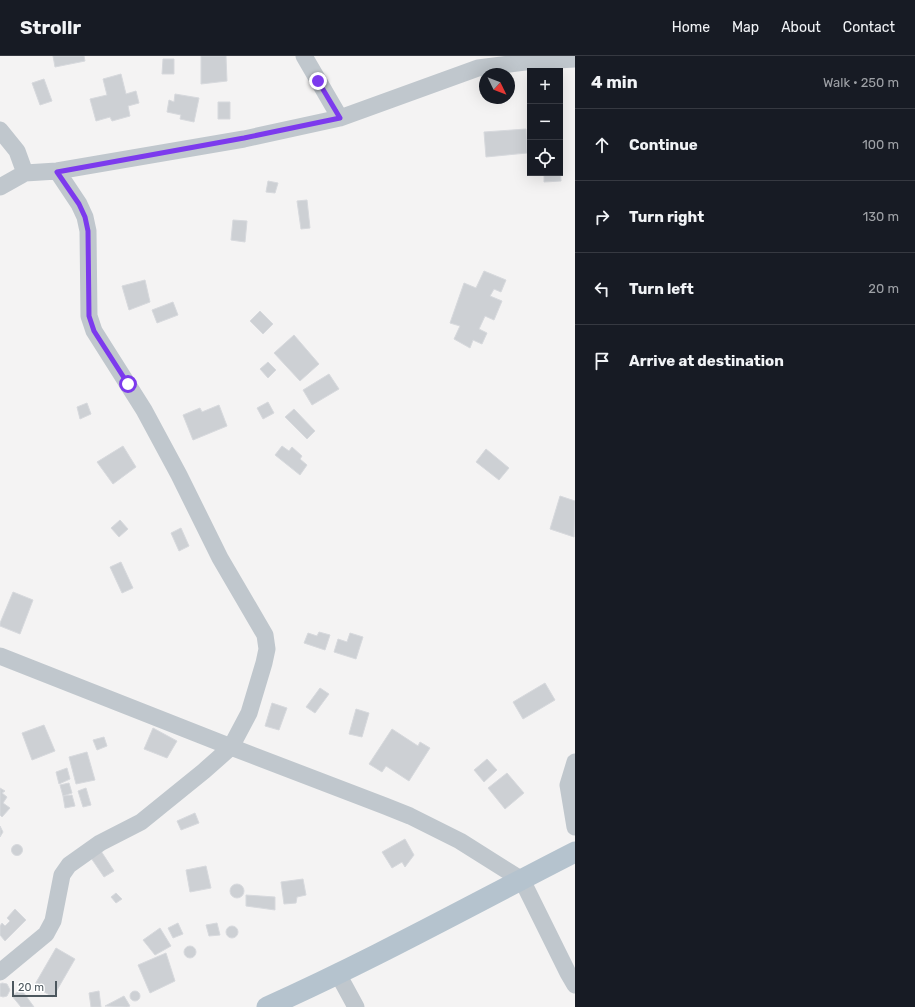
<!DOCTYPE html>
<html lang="en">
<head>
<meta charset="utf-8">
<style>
	body { margin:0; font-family:Rubik,sans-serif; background:#20242c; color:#f1f3f6 }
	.controls { position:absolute; right:12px; top:12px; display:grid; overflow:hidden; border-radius:0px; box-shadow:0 4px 16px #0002 }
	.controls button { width:36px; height:36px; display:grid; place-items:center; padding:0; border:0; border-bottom:1px solid #363941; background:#171b24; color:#f1f3f6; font:20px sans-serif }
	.compass { position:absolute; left:479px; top:12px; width:36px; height:36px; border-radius:50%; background:#171b24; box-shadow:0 4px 16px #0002; rotate:133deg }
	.scale { position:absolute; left:12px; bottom:10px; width:45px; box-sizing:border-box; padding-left:4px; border:2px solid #4c575e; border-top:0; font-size:11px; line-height:14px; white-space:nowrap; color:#4c575e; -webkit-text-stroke:3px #fff; paint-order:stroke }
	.stop { position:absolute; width:12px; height:12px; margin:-9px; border:3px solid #7c3aed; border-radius:50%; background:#fff }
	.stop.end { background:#7c3aed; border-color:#fff; box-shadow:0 1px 4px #0008 }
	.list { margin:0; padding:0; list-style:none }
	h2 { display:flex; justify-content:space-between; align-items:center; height:52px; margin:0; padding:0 16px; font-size:17px }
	h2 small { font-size:13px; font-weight:400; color:#9ea1a6 }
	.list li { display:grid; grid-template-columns:26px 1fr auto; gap:12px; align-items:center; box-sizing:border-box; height:72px; padding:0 16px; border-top:1px solid #363941 }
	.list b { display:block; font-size:15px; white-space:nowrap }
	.list em { font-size:13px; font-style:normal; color:#9ea1a6 }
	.icon { flex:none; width:22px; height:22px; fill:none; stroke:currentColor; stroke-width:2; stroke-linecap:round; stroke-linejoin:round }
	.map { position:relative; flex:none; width:575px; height:951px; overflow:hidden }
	header { display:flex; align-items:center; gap:24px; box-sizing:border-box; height:56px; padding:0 20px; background:#171b24; border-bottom:1px solid #363941 }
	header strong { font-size:19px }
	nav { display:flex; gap:22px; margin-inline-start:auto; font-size:14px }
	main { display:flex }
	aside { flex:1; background:#171b24 }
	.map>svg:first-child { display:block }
	.building { fill:#cdd0d4; stroke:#d7d9dd }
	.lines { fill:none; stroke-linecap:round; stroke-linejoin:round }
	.minor { stroke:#c0c7cd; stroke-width:17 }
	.major { stroke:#b5c3ce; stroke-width:21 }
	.route { stroke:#7c3aed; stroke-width:5 }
</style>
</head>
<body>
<header>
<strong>Strollr</strong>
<nav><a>Home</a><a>Map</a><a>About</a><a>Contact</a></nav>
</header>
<main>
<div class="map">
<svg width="575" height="951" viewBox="0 0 575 951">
	<rect width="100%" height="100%" fill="#f4f3f3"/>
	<!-- building -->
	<path class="building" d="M53,0H84L85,5L55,11Z
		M201,0H226L227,25L201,28Z
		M163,3H174V18H162Z
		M121,18L126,38L136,35L139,47L128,50L130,60L112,65L110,61L96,65L90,43L107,39L103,23Z
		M44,23L52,45L40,49L32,27Z
		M175,38L199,42L194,66L180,63L181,59L167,56L169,44L174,46Z
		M218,46H230V63H218Z
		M526,73L527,97L486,101L484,76Z
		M560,109L561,125L544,126V117H560Z
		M268,125L278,127L275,137L266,136Z
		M307,144L310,172L301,173L297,145Z
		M233,164L247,165L245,186L231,184Z
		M484,215L506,224L501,236L494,233L490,240L502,245L494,264L485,260L479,273L487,277L482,288L473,284L470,292L454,283L460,270L450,267L464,227L476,232Z
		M145,224L150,246L129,254L122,230Z
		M173,246L178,259L157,267L152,254Z
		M260,255L273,268L263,278L250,265Z
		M294,279L319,308L300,325L274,297Z
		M268,306L276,314L268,322L260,313Z
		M329,318L339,333L312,349L303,334Z
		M268,346L274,357L263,363L257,352Z
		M87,347L91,358L80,363L77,351Z
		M219,349L227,370L193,384L183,359L200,352L202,356Z
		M294,353L315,375L307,383L285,361Z
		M123,390L136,411L113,428L97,406Z
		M282,390L289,395L292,391L302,400L300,403L307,409L300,419L275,399Z
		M486,393L509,412L499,424L476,406Z
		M560,440L575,445L574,481L550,473Z
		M120,464L128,473L119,481L111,472Z
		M181,472L189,490L179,495L171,477Z
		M121,506L133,532L122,537L110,511Z
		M13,536L33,544L20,578L0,570V567Z
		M319,576L330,579L325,594L304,587L308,577L317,580Z
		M350,577L363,581L356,603L334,596L338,583L347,586Z
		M545,627L555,644L523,663L513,646Z
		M320,632L329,638L315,657L306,651Z
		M272,647L287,652L279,674L265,670Z
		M356,653L369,657L362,681L349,678Z
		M44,669L55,695L32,704L22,677Z
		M153,672L177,685L167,702L144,693Z
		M392,673L418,690L420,686L430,692L409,725L386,710L382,716L369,708Z
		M104,681L107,690L97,694L93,684Z
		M87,696L95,724L76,728L69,701Z
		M487,703L497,714L484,726L474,714Z
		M67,712L70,723L59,728L56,716Z
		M507,717L524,737L505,753L488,732Z
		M69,727L72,737L63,740L60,729Z
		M0,732L5,735L2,737L7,741L3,747L10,752L2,761L0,759Z
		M86,732L91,749L83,751L78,735Z
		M72,739L75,750L65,752L63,740Z
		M195,757L199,767L181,774L177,765Z
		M0,770L3,776L0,781Z
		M405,783L414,799L405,811L402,806L392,812L382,796Z
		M11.5 794a5.5 5.5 0 1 1 11 0a5.5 5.5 0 1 1-11 0Z
		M99,792L114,815L104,821L89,799Z
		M206,810L211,832L190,836L186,814Z
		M303,823L306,839L297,841L296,847L284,848L281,826Z
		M230 835a7 7 0 1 1 14 0a7 7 0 1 1-14 0Z
		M116,837L122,843L116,847L111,841Z
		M246,839L275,841V854L246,850Z
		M15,853L26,864L5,885L0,879V870L2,867L5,870L10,865L7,862Z
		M178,867L183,878L173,882L168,872Z
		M217,867L220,879L209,880L206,869Z
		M226 876a6 6 0 1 1 12 0a6 6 0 1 1-12 0Z
		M160,872L171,890L155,899L143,884Z
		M184 896a6 6 0 1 1 12 0a6 6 0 1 1-12 0Z
		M56,892L75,903L53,941L34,930Z
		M166,897L175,925L150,937L138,909Z
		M2,927L7,928L10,934L7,940L3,941L0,940V928Z
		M21,933L34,951H21L12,940Z
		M99,935L101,951H91L89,937Z
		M130 940a5 5 0 1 1 10 0a5 5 0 1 1-10 0Z
		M124,940L130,950L127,951L105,950Z"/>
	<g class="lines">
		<!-- minor -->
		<path class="minor" d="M304,0L340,62
			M0,74L17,95L25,117
			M0,131L25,117L57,115L244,83L340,62L478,12L525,6L575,3
			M0,600L231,691L385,750L410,760L460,785L522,824L568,917L575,929
			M575,706L568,729L575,771
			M0,916L46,878L53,865L62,819L69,809L100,787L141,766L204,715L231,691L249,657L264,607L267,593L265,579L220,502L179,419L144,354L94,275L89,260L88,175L85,161L79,148L57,115
			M338,918L356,951"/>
		<!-- major -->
		<path class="major" d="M267,951C372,904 473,848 575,796"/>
	</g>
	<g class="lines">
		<!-- route -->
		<path class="route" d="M128,328L94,275L89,260L88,175L85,161L79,148L57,116L244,82L340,62L318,25"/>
	</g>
</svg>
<div class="controls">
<button>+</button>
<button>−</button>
<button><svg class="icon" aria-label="locate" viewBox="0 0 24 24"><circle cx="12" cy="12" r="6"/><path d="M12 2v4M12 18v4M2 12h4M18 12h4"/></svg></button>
</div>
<svg class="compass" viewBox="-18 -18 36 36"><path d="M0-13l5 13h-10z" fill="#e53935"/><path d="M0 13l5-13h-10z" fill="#9ea1a6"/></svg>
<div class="scale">20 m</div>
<div class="stop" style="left:128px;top:328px"></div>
<div class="stop end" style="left:318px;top:25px"></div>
</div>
<aside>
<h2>4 min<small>Walk · 250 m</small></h2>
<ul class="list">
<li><svg class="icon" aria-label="ahead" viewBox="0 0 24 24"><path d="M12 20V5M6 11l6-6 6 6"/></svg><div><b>Continue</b></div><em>100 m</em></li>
<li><svg class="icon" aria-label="right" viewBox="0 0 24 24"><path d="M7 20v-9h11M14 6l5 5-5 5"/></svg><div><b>Turn right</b></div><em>130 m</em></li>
<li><svg class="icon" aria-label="left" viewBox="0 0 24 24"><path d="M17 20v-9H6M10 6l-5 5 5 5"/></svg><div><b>Turn left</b></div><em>20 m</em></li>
<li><svg class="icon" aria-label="arrive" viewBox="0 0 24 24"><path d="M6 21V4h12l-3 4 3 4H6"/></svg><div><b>Arrive at destination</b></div></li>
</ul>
</aside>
</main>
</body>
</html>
